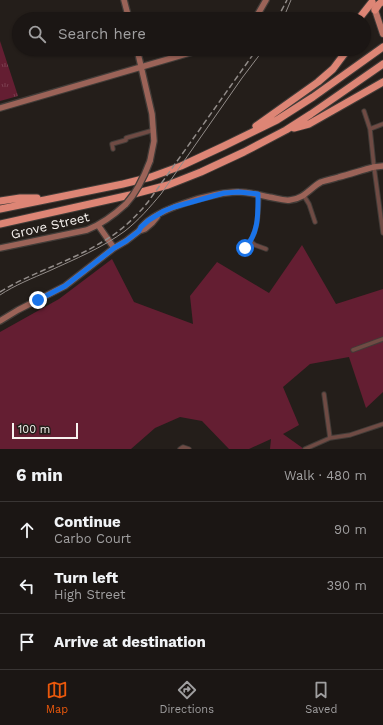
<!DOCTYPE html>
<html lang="en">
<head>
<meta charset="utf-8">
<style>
	body { margin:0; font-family:"Work Sans",sans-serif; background:#241f1d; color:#f1f3f6 }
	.scale { position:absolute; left:12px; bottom:10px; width:66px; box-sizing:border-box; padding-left:4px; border:2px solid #f7f2ef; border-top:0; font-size:11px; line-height:14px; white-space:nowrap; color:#f7f2ef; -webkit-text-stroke:3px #241e1a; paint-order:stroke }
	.stop { position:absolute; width:12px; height:12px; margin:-9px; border:3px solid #1a73e8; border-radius:50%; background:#fff }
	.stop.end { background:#1a73e8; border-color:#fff; box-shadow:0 1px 4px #0008 }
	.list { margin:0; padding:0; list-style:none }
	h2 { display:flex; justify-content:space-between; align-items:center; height:52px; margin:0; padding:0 16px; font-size:17px }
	h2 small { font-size:13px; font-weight:400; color:#a09fa0 }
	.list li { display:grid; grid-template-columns:26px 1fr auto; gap:12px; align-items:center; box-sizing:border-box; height:56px; padding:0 16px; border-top:1px solid #393534 }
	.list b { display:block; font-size:15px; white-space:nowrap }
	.list p { margin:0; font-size:13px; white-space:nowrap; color:#a09fa0 }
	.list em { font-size:13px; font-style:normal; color:#a09fa0 }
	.icon { flex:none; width:22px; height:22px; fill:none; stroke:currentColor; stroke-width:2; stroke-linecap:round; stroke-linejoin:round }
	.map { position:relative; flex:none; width:383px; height:449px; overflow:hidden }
	.search { position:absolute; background:#1b1614; box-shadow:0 1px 3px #0004; left:12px; right:12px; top:12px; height:44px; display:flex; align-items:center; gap:10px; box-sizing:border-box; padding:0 14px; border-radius:22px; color:#a09fa0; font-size:15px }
	.sheet { height:220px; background:#1b1614 }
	nav { display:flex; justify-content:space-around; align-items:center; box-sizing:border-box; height:56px; border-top:1px solid #393534; background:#1b1614; font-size:11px; color:#a09fa0 }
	nav a { display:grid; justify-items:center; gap:2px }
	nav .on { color:#ea580c }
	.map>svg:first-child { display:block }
	.grass { fill:#641e32 }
	.park { fill:url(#park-tufts) }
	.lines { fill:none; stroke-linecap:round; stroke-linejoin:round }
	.street-casing { stroke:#423c38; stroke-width:5.5 }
	.secondary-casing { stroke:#423c38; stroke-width:8 }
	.primary-casing { stroke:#423c38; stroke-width:8 }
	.highway-casing { stroke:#423c38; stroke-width:9 }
	.street { stroke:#6f4b44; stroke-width:3.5 }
	.secondary { stroke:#9b6358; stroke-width:5.5 }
	.primary { stroke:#be7567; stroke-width:6 }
	.highway { stroke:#dd8575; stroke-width:7 }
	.tram { stroke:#928c89; stroke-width:1 }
	.rail { stroke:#928c89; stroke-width:1.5; stroke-dasharray:6 3; stroke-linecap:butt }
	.secondary-bridge-casing { stroke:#423c38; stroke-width:8; stroke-linecap:butt }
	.secondary-bridge { stroke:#9b6358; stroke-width:5.5 }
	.route { stroke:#1a73e8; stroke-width:5 }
	.labels { text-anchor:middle; stroke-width:4; stroke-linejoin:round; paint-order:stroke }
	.street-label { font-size:13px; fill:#f7f2ef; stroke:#241e1a }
</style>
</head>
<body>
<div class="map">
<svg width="383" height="449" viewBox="0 0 383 449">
	<defs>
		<pattern id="park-tufts" width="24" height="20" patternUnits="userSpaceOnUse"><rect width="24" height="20" fill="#641e32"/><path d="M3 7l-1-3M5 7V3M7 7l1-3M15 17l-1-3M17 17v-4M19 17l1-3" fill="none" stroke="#7b3f50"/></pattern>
	</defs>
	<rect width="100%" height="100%" fill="#241e1a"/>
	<!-- grass -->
	<path class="grass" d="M302,245L336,304L383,289V392L366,408L349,357L310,364L283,387L299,425L283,434L304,449H270L271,439L249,449H229L202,421L180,417L155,428L131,449H0V332L59,299L112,259L134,302L193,324L190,296L217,262L269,293Z"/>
	<!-- park -->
	<path class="park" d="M0,41L18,96L0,101Z"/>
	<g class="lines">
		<!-- street casing -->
		<g class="street-casing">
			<path id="street" d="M364,111L370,129L374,167L383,233
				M370,129L383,124
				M113,149L112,144L126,140V138L154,130
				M304,196L309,204L315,222
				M251,242L255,245L266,249
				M245,248C259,233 258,214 259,195
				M353,350L383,339
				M324,394L330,438
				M180,449L183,447L189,449
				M305,449L330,438L350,435L383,424"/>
		</g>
		<!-- secondary casing -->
		<g class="secondary-casing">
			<path id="secondary" d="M124,0L129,19
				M255,19L266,0
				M137,49L152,114L154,141L150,161
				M0,108L203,49
				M98,225L114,248
				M139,231C149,210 216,191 239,192C249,192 259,195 269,197C276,198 283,201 290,200C304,199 310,188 321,182C327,180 333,179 339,177C351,174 362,170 374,167L383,166
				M0,248L87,230C102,224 114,215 126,204
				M0,321L18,310L65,286L114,248L126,241L139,231L145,229L152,223L157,217"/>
		</g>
		<!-- primary casing -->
		<g class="primary-casing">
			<path id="primary" d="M374,7L383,34"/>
		</g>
		<!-- highway casing -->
		<g class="highway-casing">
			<path id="highway" d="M375,10L379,4L383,1
				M360,19L361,16L372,2
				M256,126L318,82L333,69L348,49
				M294,128L309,124L383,82
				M0,201L20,198H37
				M0,209L123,184L151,177L181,166L224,146L277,120L313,97L383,47
				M0,224L130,195L168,185L201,172L244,152L286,130L311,114L383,64"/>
		</g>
		<!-- street -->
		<use href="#street" class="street"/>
		<!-- secondary -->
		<use href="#secondary" class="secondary"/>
		<!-- primary -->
		<use href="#primary" class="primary"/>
		<!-- highway -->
		<use href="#highway" class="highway"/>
		<!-- tram -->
		<path class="tram" d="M283,19L291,0
			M0,295C15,285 33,278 49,271C75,259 102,248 125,231C139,220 150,207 161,194L242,78L264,49"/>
		<!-- rail -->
		<path class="rail" d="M277,19L287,0
			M0,292C32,272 70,262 102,242C120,232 135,218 148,202L257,49"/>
		<!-- secondary-bridge casing -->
		<g class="secondary-bridge-casing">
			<path id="secondary-bridge" d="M126,204C137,192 144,177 150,161"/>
		</g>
		<!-- secondary-bridge -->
		<use href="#secondary-bridge" class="secondary-bridge"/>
	</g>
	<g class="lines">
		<!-- route -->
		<path class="route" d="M38,300L65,286L114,248L126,241L139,231L141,227L149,220L164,211L174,207L224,193L239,192L258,194C258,214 259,233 245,248"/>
	</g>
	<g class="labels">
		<!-- street labels -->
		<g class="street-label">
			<text transform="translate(50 225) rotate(-13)" y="5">Grove Street</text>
		</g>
	</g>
</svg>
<div class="scale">100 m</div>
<div class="stop" style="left:245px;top:248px"></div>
<div class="stop end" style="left:38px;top:300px"></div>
<div class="search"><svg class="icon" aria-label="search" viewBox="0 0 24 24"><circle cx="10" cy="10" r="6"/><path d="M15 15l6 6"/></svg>Search here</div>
</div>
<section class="sheet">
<h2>6 min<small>Walk · 480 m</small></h2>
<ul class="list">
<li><svg class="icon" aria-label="ahead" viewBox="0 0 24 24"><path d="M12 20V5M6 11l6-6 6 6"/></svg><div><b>Continue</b><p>Carbo Court</p></div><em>90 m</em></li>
<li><svg class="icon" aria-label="left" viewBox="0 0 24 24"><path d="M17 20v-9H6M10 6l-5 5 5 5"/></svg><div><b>Turn left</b><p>High Street</p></div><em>390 m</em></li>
<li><svg class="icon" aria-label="arrive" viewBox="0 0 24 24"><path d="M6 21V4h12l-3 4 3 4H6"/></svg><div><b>Arrive at destination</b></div></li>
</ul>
</section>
<nav>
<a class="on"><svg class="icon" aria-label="map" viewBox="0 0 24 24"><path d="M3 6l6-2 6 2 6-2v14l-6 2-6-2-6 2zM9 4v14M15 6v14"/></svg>Map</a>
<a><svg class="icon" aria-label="directions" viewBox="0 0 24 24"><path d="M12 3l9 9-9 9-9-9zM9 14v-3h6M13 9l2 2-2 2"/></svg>Directions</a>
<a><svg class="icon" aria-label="saved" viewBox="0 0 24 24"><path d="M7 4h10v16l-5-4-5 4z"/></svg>Saved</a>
</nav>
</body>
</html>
